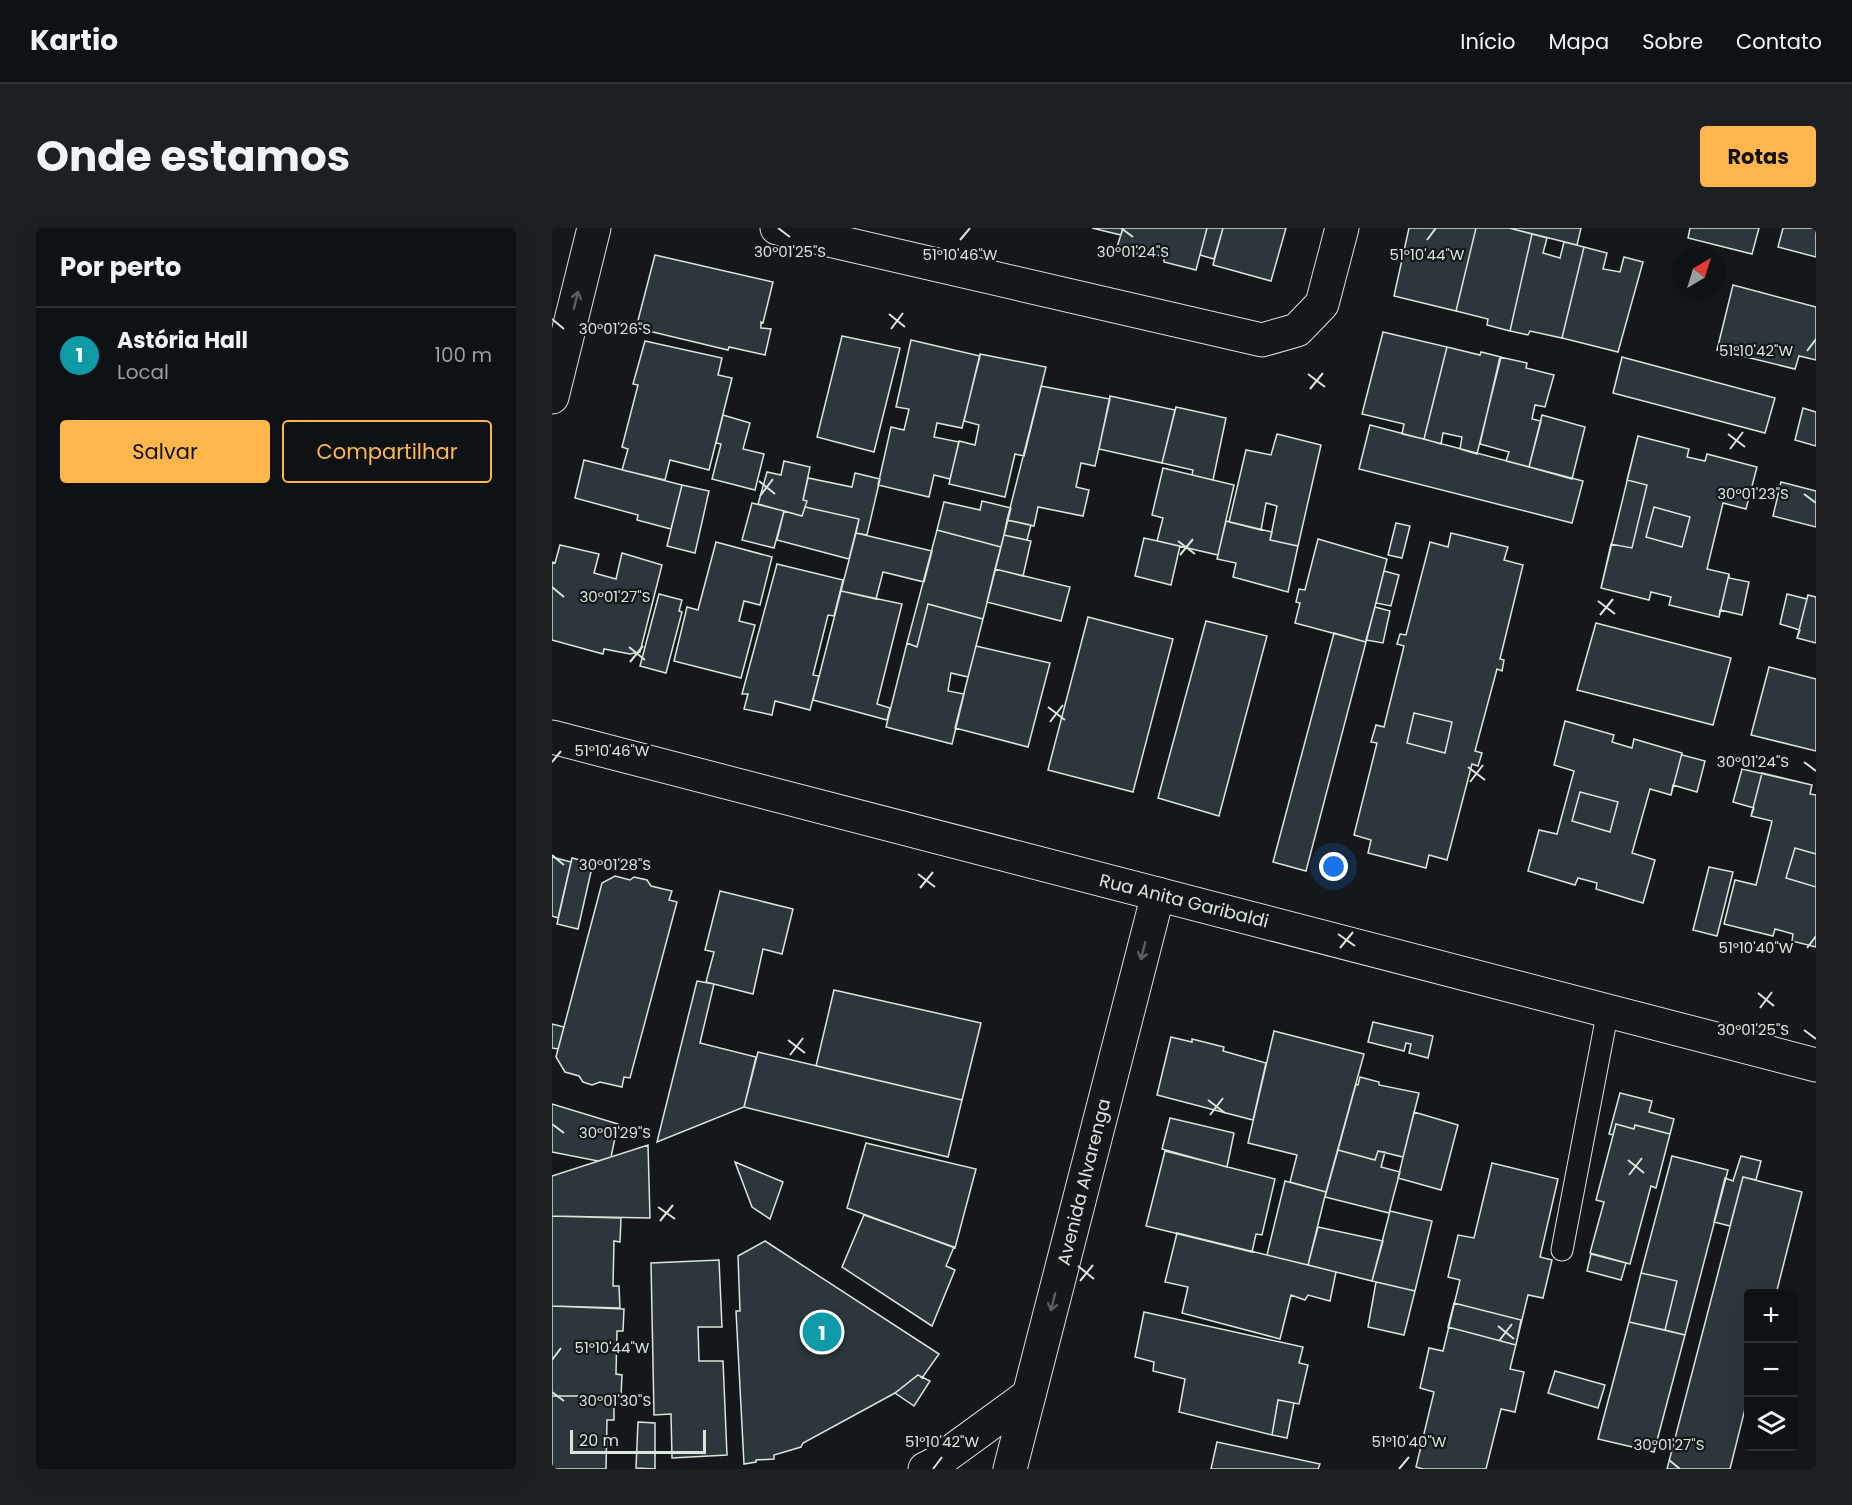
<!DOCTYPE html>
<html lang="pt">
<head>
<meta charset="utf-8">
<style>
	body { margin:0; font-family:Poppins,sans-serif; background:#1d2022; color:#f1f3f6 }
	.controls { position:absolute; right:18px; bottom:18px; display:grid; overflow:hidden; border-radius:6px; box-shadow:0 6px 24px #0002 }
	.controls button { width:54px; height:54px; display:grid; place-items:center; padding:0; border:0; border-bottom:2px solid #2f3234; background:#0f1215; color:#f1f3f6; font:30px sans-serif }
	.compass { position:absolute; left:1120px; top:18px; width:54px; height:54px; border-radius:50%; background:#0f1215; box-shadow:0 6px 24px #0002; rotate:38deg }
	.scale { position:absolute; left:18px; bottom:15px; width:136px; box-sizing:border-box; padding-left:6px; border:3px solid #d8e6dc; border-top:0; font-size:16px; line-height:21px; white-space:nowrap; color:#d8e6dc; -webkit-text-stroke:4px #14181c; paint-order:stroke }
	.you { position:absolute; left:782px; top:639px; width:21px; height:21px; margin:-15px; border:4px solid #fff; border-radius:50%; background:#1a73e8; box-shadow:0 0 0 9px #1a73e833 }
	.badge { display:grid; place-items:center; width:39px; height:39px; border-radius:50%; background:#ffb74d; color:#fff; font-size:20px; font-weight:700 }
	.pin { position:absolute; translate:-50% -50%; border:3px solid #fff; box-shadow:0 2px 6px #0006 }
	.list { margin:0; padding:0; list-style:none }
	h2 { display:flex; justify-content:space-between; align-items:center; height:78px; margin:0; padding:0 24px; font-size:26px }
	h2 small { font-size:20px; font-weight:400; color:#9b9ea0 }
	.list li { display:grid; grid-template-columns:39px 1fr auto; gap:18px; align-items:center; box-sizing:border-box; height:96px; padding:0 24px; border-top:2px solid #2f3234 }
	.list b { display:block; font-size:22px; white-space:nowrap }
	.list p { margin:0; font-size:20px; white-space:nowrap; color:#9b9ea0 }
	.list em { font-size:20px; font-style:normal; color:#9b9ea0 }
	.actions { display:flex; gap:12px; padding:18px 24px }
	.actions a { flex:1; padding:14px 0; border:2px solid #ffb74d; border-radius:6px; text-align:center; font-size:21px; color:#ffb74d }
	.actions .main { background:#ffb74d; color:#111 }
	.icon { flex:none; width:33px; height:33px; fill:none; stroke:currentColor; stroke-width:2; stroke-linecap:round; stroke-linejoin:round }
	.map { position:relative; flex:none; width:1264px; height:1241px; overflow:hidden; border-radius:6px }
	header { display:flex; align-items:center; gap:36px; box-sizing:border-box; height:84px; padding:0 30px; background:#0f1215; border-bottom:2px solid #2f3234 }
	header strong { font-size:28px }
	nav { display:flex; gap:33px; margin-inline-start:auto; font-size:21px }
	.intro { display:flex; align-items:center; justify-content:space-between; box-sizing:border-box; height:144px; padding:0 36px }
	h1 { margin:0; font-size:42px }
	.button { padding:15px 27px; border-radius:6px; background:#ffb74d; color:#111; font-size:21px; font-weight:700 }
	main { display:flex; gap:36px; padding:0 36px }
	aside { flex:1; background:#0f1215; border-radius:6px; box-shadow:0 6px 24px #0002 }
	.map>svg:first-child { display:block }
	.building { fill:#2c363c; stroke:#d8e6dc; stroke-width:1.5 }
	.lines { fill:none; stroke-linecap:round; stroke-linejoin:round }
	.service-casing { stroke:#d8e6dc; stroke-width:23 }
	.minor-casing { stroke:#d8e6dc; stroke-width:35 }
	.tertiary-casing { stroke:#d8e6dc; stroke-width:35 }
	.secondary-casing { stroke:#d8e6dc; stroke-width:35 }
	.service { stroke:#14181c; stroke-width:21 }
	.minor { stroke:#14181c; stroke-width:33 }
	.tertiary { stroke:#14181c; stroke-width:33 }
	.secondary { stroke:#14181c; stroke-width:33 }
	.oneway { stroke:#59605f }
	.ticks { fill:none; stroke:#d8e6dc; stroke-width:2 }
	.labels { text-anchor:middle; stroke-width:4.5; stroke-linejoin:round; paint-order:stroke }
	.street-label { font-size:18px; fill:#d8e6dc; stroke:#14181c }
	.ticks-label { font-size:15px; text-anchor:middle; fill:#d8e6dc; stroke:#14181c; stroke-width:4.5; stroke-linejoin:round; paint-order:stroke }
</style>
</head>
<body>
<header>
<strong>Kartio</strong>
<nav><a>Início</a><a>Mapa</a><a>Sobre</a><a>Contato</a></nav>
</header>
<div class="intro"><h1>Onde estamos</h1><a class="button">Rotas</a></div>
<main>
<aside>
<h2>Por perto<small></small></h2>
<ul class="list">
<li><span class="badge" style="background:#0f9aa8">1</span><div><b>Astória Hall</b><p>Local</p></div><em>100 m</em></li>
</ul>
<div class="actions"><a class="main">Salvar</a><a>Compartilhar</a></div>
</aside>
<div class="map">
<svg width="1264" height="1241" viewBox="0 0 1264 1241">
	<rect width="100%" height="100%" fill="#14181c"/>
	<!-- building -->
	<path class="building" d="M540,0H571L569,7Z
		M571,0H655L644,42L612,34V29L595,24L594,29L565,19Z
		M655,0H671L662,31L648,27Z
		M671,0H734L719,53L661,37Z
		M857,0H924L904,83L842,68Z
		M924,0H957L980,6L958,103L935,97L936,91L904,83Z
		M957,0H1029L1025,17Z
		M1138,0H1207L1200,26L1136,10Z
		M1231,0H1264V29L1226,19Z
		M980,6L995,10L991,25L1008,30L1012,14L1032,19L1010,110L978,103L976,107L958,103Z
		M1032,19L1055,25L1051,41L1068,44L1072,29L1091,34L1066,124L1010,110Z
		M103,27L221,54L211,95L209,94V100L219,101L213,127L177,119L176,122L84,100Z
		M1181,57L1264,79V132L1247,128L1243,141L1165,122Z
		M831,104L895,119L872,211L850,206L852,196L810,186Z
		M290,108L348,120L322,224L265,209Z
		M359,112L428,128L410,200L385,195L382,209L407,214L398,251L382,247L377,269L326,257L339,199L352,202L357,181L344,179Z
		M93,113L170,130L166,147L180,150L157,242L118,232L113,252L70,242L76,221L70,219L86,157L81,156Z
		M895,119L928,127L929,124L949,129L925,226L908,221L910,209L891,205L889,216L872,211Z
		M428,126L494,139L472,228L463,226L453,269L397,256L407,213L423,217L427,197L412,193Z
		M948,129L975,135L974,140L1002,147L993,179L983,177L980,191L989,193L977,239L954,233L957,224L928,216Z
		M1070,129L1223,170L1213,205L1061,165Z
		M489,158L558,171L543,238L529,235L524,259L537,262L531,288L486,279L482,298L455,292Z
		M558,168L623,182L610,235L547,221Z
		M624,179L674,190L661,252L640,247L641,242L610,235Z
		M1251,180L1264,184V218L1243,212Z
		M171,187L198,195L191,221L212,226L203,262L160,251L169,216L164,215Z
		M990,187L1033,199L1020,251L977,239Z
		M818,197L1031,253L1020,295L807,241Z
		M725,206L769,217L746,318L718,312L725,278L714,275L709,302L677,294L694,222L719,227Z
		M1086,208L1137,221L1135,229L1153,233L1155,226L1205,239L1194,281L1171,275L1155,341L1177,346V350L1197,354L1190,387L1168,382L1167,389L1117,377L1119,369L1099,364L1097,372L1049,360Z
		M1086,208L1137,221L1135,229L1153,233L1155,226L1205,239L1194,281L1171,275L1155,341L1177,346L1167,389L1117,377L1119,369L1099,364L1097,372L1049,360L1059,316L1080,320L1095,257L1075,252Z
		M32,232L130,257L119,301L85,292L86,287L23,270Z
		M232,233L258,239L251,272L255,273L250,288L206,276L215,244L229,247Z
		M611,240L682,257L666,327L605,313L611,290L600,287Z
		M303,245L328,251L315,307L304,305L307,291L253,279L255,273L251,272L256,250L300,259Z
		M1229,254L1264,263V299L1221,288Z
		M130,257L157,263L143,325L115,318Z
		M430,273L459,280L449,319L385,302L392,274L428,282Z
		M200,275L232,283L222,320L190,312Z
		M253,279L307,291L297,331L225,312L232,283L250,288Z
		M1102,279L1138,289L1130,319L1094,309Z
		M455,292L479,297L475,312L452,307Z
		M674,293L720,304L718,312L746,318L736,364L681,349L684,335L665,331Z
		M844,295L858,298L850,330L836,327Z
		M385,302L449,319L431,391L376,376L365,419L355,415Z
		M304,305L380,323L372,354L331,344L324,371L289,363Z
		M899,305L956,319L952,332L971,337L948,431L952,432L950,443L945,441L923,523L930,525L926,538L920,536L895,632L877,627L874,640L816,625L819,612L802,607L825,515L819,514L824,497L832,499L852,418L845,416L848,406L854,407L878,314L896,319Z
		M452,307L479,313L471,348L443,341Z
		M592,310L628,318L619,357L583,348Z
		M766,311L835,331L814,414L743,395L748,375L744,374L747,361L753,362Z
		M164,314L220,329L208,377L192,373L187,393L203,397L189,450L122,433L135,379L146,382Z
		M8,317L47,326L42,345L64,351L70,325L110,337L88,424L78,426L52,421L51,426L0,412V334L3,335Z
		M225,336L291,352L282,388L276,387L261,447L267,448L258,482L223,473L220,487L192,481L196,466H190Z
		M443,341L518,359L509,393L435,374Z
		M832,343L847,347L839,378L824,375Z
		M289,363L350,376L325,476L338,480L335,492L261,472Z
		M107,366L130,372L127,383L130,384L114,445L88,438Z
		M1235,366L1255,371L1256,367L1264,369V415L1245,410L1248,402L1228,396Z
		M1256,367L1264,369V415L1245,410Z
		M376,376L431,391L416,449L399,445L396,463L412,466L400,516L334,499L355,415L365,419Z
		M823,379L838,383L831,415L814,412Z
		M536,389L621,411L581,564L496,542Z
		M654,393L715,408L667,588L606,570Z
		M1044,395L1179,430L1161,497L1025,462Z
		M782,405L814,414L754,643L721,634Z
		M424,418L498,435L476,519L403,500Z
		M1217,439L1264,451V523L1199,507Z
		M862,485L900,494L893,525L855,515Z
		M1013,493L1062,507L1060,514L1080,520L1082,511L1130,525L1119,567L1098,561L1080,625L1103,632L1091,675L1044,661L1045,655L1026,650L1023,657L976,643L987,602L1005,606L1022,543L1002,537Z
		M1013,493L1062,507L1060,514L1080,520L1082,511L1130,525V527L1153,533L1145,564L1121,557L1119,567L1098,561L1080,625L1103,632L1091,675L1044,661L1045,655L1026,650L1023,657L976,643L987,602L1005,606L1022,543L1002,537Z
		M1190,541L1260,557L1258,566L1264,567V719L1240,713L1241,706L1223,701L1221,708L1172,696L1183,652L1204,657L1220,593L1199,588L1202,580L1181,574Z
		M1210,545L1260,557L1258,566L1264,567V719L1240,713L1241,706L1223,701L1221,708L1172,696L1183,652L1204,657L1220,593L1199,588Z
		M1028,564L1066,574L1058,604L1020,593Z
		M1243,620L1264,626V659L1234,650Z
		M0,629L19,634L6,690L0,688Z
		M20,630L41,635L26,701L5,696Z
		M1157,639L1181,644L1165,708L1141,702Z
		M63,648L78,652L82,649L95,652L99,658L120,663L117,672L125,674L78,850L72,849L70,859L48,854L40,857L31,854L27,848L13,844L4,829L50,655Z
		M168,663L241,681L230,726L211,721L201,766L154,754L162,724L153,722Z
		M145,753L162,756L148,815L204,829L192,879L105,914Z
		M282,762L429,795L410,872L264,838Z
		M821,794L881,808L876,830L857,825L859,816L854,815L852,823L816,814Z
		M0,796L12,799L6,821L0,820Z
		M722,803L812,826L774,964L738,954L745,927L696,915Z
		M619,809L640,814V811L672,819L671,823L714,835L701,892L605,867Z
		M206,824L410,872L396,929L192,879Z
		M808,849L827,854V857L867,865L851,929L826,923L823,932L786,922L804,856L806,857Z
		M1068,865L1100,873L1097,884L1122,891L1118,906L1083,897L1082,901L1064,896L1061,907L1057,906Z
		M0,876L66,896L59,929L46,933L0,924Z
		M862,884L906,897L889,962L846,950Z
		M618,890L682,905L675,939L610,921Z
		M1064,896L1082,901L1083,897L1118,906L1104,960L1099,958L1078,1036L1038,1025L1052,974L1044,972Z
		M314,915L424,941L403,1020L295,980Z
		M96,917L98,990L0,988V948Z
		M786,922L823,932L826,923L833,924L829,939L848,944L837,985L773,969Z
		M613,923L723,951L710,1007L704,1006L700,1024L594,998Z
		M1120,928L1176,942L1133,1107L1113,1102L1125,1053L1089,1045Z
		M1189,928L1209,933L1204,952L1191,949L1178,998L1162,994L1173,950L1181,953Z
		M183,934L231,954L218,991L200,979Z
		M940,935L1006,951L988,1029L1000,1032L991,1070L976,1067L958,1141L972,1144L963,1184L949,1181L934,1241H871L864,1239L882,1164L868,1160L877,1120L891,1123L908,1052L896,1049L906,1007L922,1010Z
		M1191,949L1250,964L1224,1066H1196V1169L1178,1241H1115Z
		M733,953L774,964L756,1037L715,1027Z
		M838,983L880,993L863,1063L820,1053Z
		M312,987L402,1019L394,1038L403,1042L380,1098L290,1039Z
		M0,988L69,990L68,1014L62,1013L61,1058H67L68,1080L0,1078Z
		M766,999L831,1013L820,1053L756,1037Z
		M625,1005L784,1044L778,1073L756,1067L753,1072L739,1067L728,1111L630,1085L636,1059L613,1054Z
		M213,1013L387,1126L370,1150L366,1147L343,1165L251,1215L249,1219L222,1227V1231L204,1232V1234L192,1236L184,1083H188L186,1028Z
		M1039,1026L1074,1035L1069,1052L1035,1043Z
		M167,1032L170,1099H146L147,1133H171L175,1227L120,1230L119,1186L102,1187L99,1035Z
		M1089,1045L1125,1053L1113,1102L1077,1094Z
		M824,1054L863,1063L852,1107L816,1099Z
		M902,1075L969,1092L964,1117L896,1099Z
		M0,1078L72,1081L71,1103H65L64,1146L70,1147L69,1168H0Z
		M592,1084L751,1119L747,1135L756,1137L747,1176L726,1172L720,1207L627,1184L633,1151L601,1143L602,1134L583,1129Z
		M1077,1094L1133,1107L1102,1224L1046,1211Z
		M1003,1143L1053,1157L1046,1180L996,1165Z
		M366,1147L378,1153L362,1178L343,1165Z
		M0,1168H62V1192H55L54,1241H0Z
		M726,1172L742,1175L735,1210L720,1207Z
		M86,1194L103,1195V1241L84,1240Z
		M665,1214L768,1236L766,1241H659Z"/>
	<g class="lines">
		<!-- service casing -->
		<g class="service-casing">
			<path id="service" d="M1010,1022L1056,782"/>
		</g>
		<!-- minor casing -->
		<g class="minor-casing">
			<path id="minor" d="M225,0L710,112L745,102L770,76L790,0
				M373,1241L381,1237L477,1167"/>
		</g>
		<!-- tertiary casing -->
		<g class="tertiary-casing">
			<path id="tertiary" d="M458,1241L606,666"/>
		</g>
		<!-- secondary casing -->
		<g class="secondary-casing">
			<path id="secondary" d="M0,169L42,0
				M0,509L1264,837"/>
		</g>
		<!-- service -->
		<use href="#service" class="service"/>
		<!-- minor -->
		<use href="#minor" class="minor"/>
		<!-- tertiary -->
		<use href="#tertiary" class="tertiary"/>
		<!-- secondary -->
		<use href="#secondary" class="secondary"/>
	</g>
	<!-- one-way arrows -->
	<defs><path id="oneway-shaft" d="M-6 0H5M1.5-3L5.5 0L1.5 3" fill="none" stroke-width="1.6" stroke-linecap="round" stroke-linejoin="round" transform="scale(1.5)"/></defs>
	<g class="oneway">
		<use href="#oneway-shaft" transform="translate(24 72) rotate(-76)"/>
		<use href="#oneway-shaft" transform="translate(591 723) rotate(104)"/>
		<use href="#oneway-shaft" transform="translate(501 1074) rotate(104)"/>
	</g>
	<!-- ticks -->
	<path class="ticks" d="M226,0L238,9M569,0L581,9M408,12L418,0M875,12L884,0M337,86L353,99M0,91L12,101M339,101L351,85M1255,123L1264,111M756,146L773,159M758,161L771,145M1176,206L1193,219M1178,221L1191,204M207,253L223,266M1252,266L1264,275M208,268L221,251M626,313L643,326M628,327L641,311M0,359L12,369M1046,373L1063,386M1048,387L1061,371M77,419L93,432M78,434L91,418M496,479L513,492M498,494L511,477M0,534L9,523M1252,534L1264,543M916,539L933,552M918,554L931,537M0,627L12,637M366,646L383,659M368,660L381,644M786,706L803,718M788,720L801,704M1255,720L1264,708M1206,765L1222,778M1208,780L1220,764M1252,802L1264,811M236,812L253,825M238,827L251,810M656,872L673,885M658,887L671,870M0,896L12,905M1076,932L1092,945M1077,947L1090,930M106,979L123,991M108,993L121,977M526,1038L542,1051M528,1053L541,1037M946,1098L962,1111M947,1113L960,1096M0,1132L9,1120M0,1164L12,1173M1117,1232L1128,1241M381,1241L390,1229M847,1241L857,1229"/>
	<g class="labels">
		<!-- street labels -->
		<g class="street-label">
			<text transform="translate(632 673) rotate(14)" y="6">Rua Anita Garibaldi</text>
			<text transform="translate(532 954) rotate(-76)" y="6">Avenida Alvarenga</text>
		</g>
	</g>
	<g class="ticks-label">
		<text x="238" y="29">30°01'25"S</text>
		<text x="581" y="29">30°01'24"S</text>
		<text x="408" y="32">51°10'46"W</text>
		<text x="875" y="32">51°10'44"W</text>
		<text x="63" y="106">30°01'26"S</text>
		<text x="1204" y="128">51°10'42"W</text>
		<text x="1201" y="271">30°01'23"S</text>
		<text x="63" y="374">30°01'27"S</text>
		<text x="60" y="528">51°10'46"W</text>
		<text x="1201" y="539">30°01'24"S</text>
		<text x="63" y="642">30°01'28"S</text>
		<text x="1204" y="725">51°10'40"W</text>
		<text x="1201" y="807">30°01'25"S</text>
		<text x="63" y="910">30°01'29"S</text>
		<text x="60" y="1125">51°10'44"W</text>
		<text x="63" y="1178">30°01'30"S</text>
		<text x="390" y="1219">51°10'42"W</text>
		<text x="857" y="1219">51°10'40"W</text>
		<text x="1117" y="1222">30°01'27"S</text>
	</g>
</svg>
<div class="controls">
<button>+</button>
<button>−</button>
<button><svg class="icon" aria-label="layers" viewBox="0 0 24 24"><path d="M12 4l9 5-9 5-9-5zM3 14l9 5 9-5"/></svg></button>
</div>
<svg class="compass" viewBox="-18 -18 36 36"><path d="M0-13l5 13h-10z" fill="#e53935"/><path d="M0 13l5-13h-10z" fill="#9b9ea0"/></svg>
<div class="scale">20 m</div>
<div class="you"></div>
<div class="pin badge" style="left:270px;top:1104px;background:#0f9aa8">1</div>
</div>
</main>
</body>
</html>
